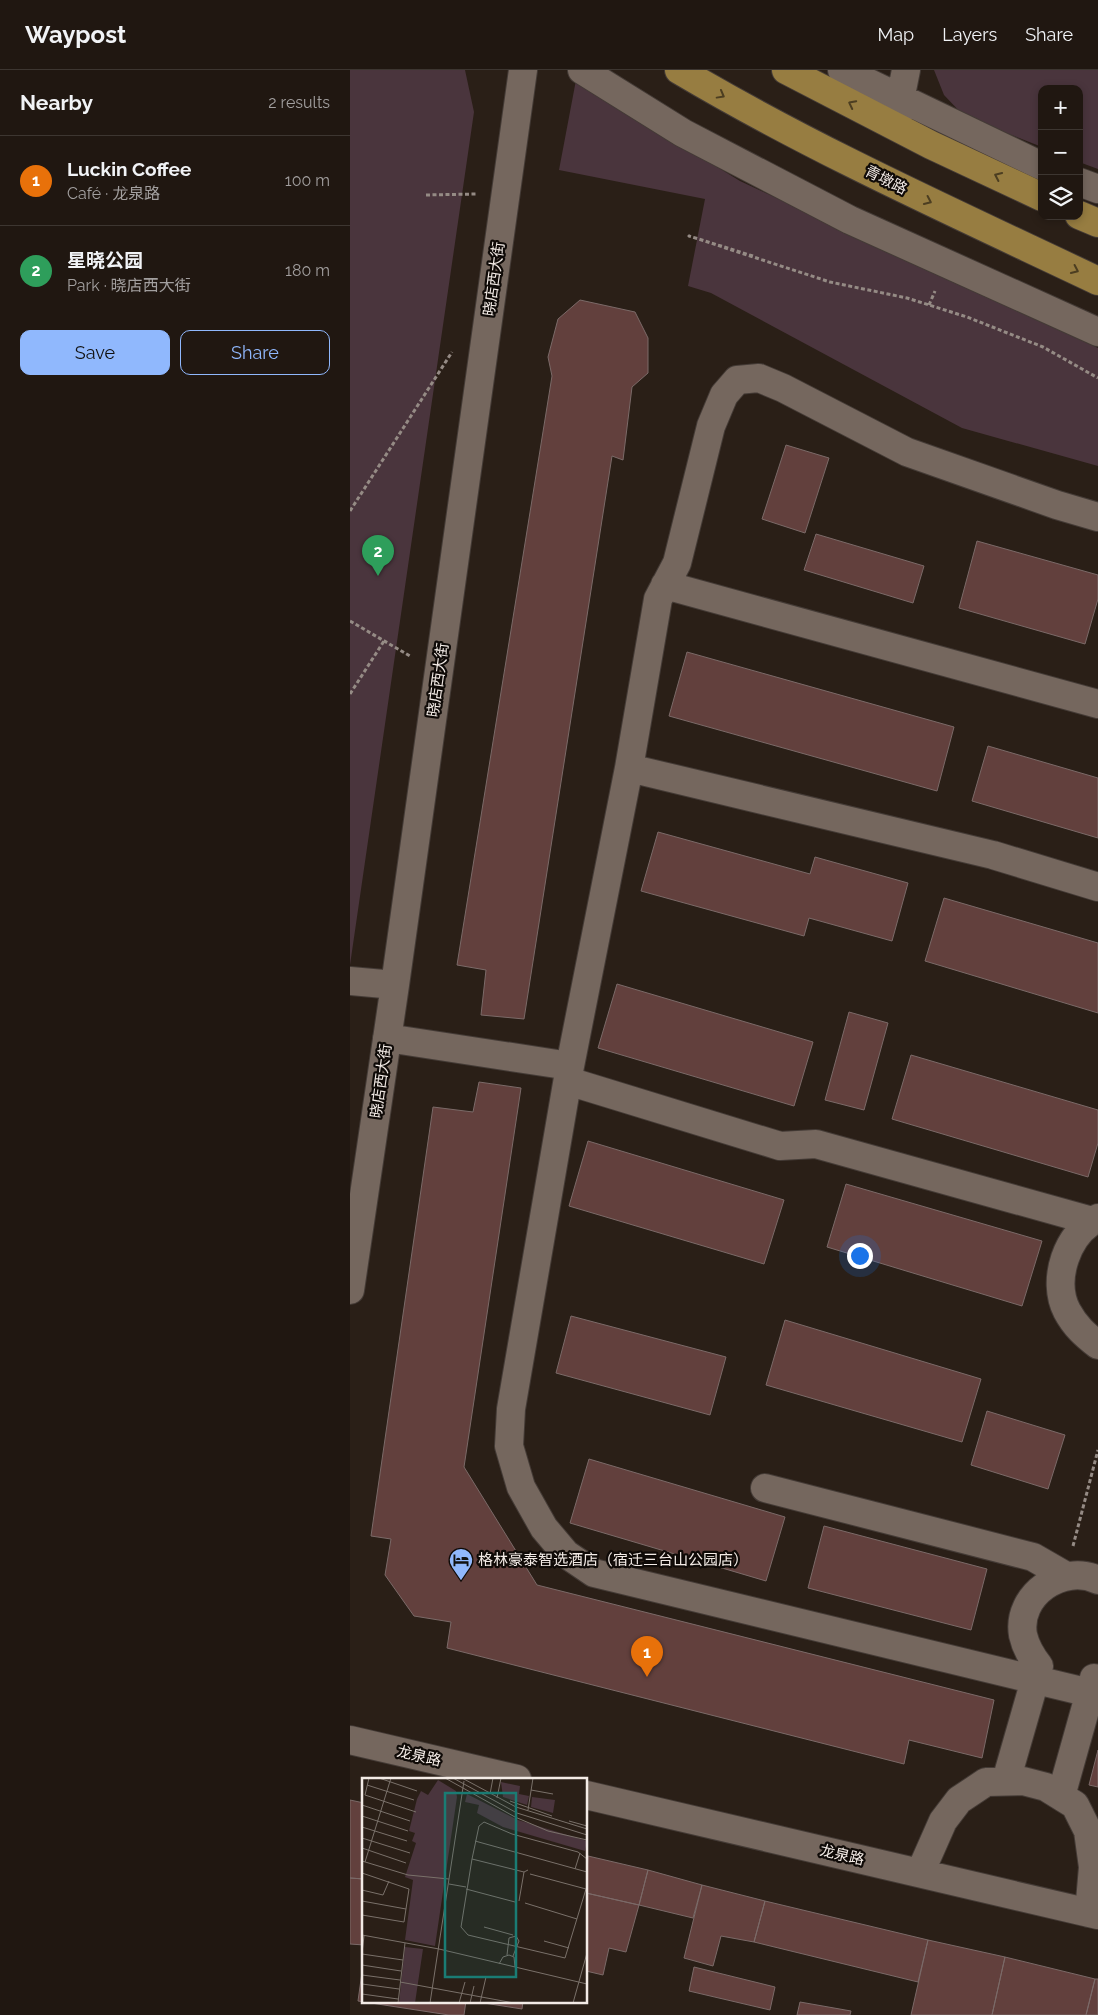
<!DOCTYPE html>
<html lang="en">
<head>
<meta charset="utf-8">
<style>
	body { margin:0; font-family:Raleway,"Noto Sans SC",sans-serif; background:#2d241f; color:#f1f3f6 }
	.controls { position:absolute; right:15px; top:15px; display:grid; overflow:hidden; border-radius:10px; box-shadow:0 2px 8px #0003 }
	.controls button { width:45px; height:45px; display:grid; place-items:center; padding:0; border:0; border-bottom:1px solid #3d3631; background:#201711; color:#f1f3f6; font:25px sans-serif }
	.you { position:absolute; left:509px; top:1185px; width:18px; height:18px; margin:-12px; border:4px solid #fff; border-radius:50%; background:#1a73e8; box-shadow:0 0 0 8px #1a73e833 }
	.badge { display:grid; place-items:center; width:32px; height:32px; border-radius:50%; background:#90b8fd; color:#fff; font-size:16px; font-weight:700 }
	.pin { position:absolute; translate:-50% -41px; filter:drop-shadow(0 1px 2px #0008) }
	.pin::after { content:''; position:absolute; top:26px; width:18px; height:15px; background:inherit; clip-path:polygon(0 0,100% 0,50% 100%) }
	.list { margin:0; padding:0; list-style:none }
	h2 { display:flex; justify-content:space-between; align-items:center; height:65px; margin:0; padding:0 20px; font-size:21px }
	h2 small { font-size:16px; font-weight:400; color:#a29f9f }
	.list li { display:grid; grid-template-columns:32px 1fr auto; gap:15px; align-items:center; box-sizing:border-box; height:90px; padding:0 20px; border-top:1px solid #3d3631 }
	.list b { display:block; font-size:19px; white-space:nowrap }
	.list p { margin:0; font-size:16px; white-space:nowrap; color:#a29f9f }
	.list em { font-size:16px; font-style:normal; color:#a29f9f }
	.actions { display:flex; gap:10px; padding:15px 20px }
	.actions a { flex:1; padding:11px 0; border:1px solid #90b8fd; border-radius:10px; text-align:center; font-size:18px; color:#90b8fd }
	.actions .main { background:#90b8fd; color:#111 }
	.icon { flex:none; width:28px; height:28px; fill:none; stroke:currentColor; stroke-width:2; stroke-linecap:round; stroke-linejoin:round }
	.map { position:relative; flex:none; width:748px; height:1945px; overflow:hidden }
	header { display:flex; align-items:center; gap:30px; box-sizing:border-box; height:70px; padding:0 25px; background:#201711; border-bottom:1px solid #3d3631 }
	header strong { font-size:24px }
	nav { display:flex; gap:28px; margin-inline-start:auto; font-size:18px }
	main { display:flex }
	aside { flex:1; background:#201711 }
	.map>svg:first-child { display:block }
	.green { fill:#4a353d }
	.building { fill:#62403d; stroke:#7b6a68 }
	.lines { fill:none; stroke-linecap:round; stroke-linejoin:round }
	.minor-casing { stroke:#443b36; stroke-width:30 }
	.major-casing { stroke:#443b36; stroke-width:30 }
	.path { stroke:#958b85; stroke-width:3; stroke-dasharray:4 2.5; stroke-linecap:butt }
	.minor { stroke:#75675e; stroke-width:28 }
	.major { stroke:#977d41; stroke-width:28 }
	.oneway { stroke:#4c3e21 }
	.labels { text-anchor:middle; stroke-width:4.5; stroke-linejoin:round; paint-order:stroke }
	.street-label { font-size:15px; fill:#f3ebe6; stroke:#0f0a07 }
	.poi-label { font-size:15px; fill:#f3ebe6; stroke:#0f0a07; text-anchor:start }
	.inset-road { fill:none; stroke:#7a716a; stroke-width:1 }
	.view { fill:#1a7c74; fill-opacity:0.15; stroke:#1a7c74; stroke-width:2.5 }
	.inset-edge { fill:none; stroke:#f3ebe6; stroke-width:2.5 }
</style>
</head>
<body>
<header>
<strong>Waypost</strong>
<nav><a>Map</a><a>Layers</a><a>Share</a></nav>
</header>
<main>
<aside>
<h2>Nearby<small>2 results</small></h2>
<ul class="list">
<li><span class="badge" style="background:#e8710a">1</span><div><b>Luckin Coffee</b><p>Café · 龙泉路</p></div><em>100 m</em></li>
<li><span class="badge" style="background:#2e9e5b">2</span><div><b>星晓公园</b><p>Park · 晓店西大街</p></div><em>180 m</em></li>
</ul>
<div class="actions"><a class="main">Save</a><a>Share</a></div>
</aside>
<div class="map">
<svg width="748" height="1945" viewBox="0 0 748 1945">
	<rect width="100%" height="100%" fill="#2a1f17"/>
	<!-- green -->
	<path class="green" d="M0,0H115L124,42L0,895Z
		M584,0H748V99L729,92V19H692V77L614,46L594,25Z
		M226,10L390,111L748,278V396L612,358L361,223L338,216L355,129L209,100Z"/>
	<!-- building -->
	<path class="building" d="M230,230L285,242L298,268V303L282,317L273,390L262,386L174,949L131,945L136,900L107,895L202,306L198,287L208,249Z
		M436,375L479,388L455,463L412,449Z
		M466,464L574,496L563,533L454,500Z
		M627,471L748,505V529L735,574L609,538Z
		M337,582L604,657L587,721L319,646Z
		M638,676L748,708V768L622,731Z
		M308,762L460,804L465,787L558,813L542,871L459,848L454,866L291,821Z
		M594,828L748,873V943L575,891Z
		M267,914L463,972L444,1036L248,978Z
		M499,942L538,953L514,1040L475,1030Z
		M561,985L748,1040V1073L738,1107L542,1049Z
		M129,1012L171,1018L114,1397L187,1515L644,1630L632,1688L559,1670L554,1694L97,1578L101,1552L64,1546L35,1505L41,1469L21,1466L83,1037L123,1042Z
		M238,1071L434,1130L414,1194L219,1136Z
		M496,1114L692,1171L672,1236L477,1177Z
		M221,1246L376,1287L360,1345L206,1303Z
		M435,1250L631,1309L612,1372L416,1315Z
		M637,1341L715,1365L698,1419L621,1395Z
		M239,1389L435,1447L416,1511L220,1453Z
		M474,1456L637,1499L621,1560L458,1518Z
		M748,1680V1717L739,1715Z
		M0,1730L14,1733V1809L0,1808Z
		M238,1786L298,1800L289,1835L236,1823Z
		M298,1800L352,1815L343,1848L289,1835Z
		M0,1808L14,1809V1875L0,1874Z
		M352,1815L415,1831L404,1872L371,1866L363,1896L334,1888Z
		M236,1823L289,1835L276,1882L259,1878L253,1905L236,1901Z
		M415,1831L578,1870L568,1912L404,1872Z
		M578,1870L655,1887L642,1945H561Z
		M655,1887L745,1909L736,1945H642Z
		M13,1895L14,1931H116L114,1945H99L8,1931Z
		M344,1897L425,1917L420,1940L339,1921Z
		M745,1909H748V1945H736Z
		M121,1931H173L172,1939Z
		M450,1932L501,1941L500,1945H447Z"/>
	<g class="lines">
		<!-- minor casing -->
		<g class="minor-casing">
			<path id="minor" d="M232,0L333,63L500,150L748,262
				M492,0L692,96
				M547,45L556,0
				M729,112L748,119
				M315,515L748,634
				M279,698L308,529L327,493L361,356L374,325L387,310L409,308L433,318L557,382L707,435L748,447
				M748,817L643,785L279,698L220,996L161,1339L159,1376L171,1417L194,1458L216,1484L244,1503L748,1625
				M0,911L45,915
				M37,968L220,996
				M218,1011L430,1076L466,1074L742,1151
				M748,1148C717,1163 701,1210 717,1241C725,1256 735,1265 748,1275
				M0,1220L45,915L173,0
				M415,1418L683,1487L716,1506
				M0,1670L167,1709
				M656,1711L689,1596C681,1586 676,1578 673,1565C666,1525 713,1493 748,1510
				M236,1725L748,1845
				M711,1726L744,1608
				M570,1803L593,1751L609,1730L636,1712L673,1711L696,1717L725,1735L738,1761L743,1797L739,1843"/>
		</g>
		<!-- major casing -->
		<g class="major-casing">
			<path id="major" d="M329,0C464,80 607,144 748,211
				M436,0L581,75L692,127
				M729,145L748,153"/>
		</g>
		<!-- path -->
		<path class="path" d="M76,125L126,124
			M403,186L339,166L480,212L557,228L617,247L693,277L748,308
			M579,235L585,221
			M0,441L102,282
			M0,551L60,586
			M0,624L34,571
			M723,1476L748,1380"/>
		<!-- minor -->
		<use href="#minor" class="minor"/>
		<!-- major -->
		<use href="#major" class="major"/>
	</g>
	<!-- one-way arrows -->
	<defs><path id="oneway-chevron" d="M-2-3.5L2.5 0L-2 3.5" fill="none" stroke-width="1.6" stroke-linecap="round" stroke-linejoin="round" transform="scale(1.25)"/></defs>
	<g class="oneway">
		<use href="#oneway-chevron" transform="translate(371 25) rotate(29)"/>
		<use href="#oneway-chevron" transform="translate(502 34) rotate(-153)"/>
		<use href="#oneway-chevron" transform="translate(648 106) rotate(-155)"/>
		<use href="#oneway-chevron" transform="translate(578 131) rotate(25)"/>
		<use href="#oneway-chevron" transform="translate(725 200) rotate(25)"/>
	</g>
	<!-- icons -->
	<defs>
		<g id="hotel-pin" transform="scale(1.25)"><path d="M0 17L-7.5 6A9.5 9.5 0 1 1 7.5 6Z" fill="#90b8fd" stroke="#0f0a07"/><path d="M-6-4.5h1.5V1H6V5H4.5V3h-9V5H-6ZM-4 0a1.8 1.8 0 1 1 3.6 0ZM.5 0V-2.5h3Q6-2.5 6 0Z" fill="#111"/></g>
	</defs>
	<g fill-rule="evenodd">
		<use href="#hotel-pin" x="111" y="1490"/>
	</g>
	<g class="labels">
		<!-- street labels -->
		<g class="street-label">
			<text transform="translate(536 110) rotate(27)" y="5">青墩路</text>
			<text transform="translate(144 209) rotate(-82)" y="5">晓店西大街</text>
			<text transform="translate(88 610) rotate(-82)" y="5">晓店西大街</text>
			<text transform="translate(31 1011) rotate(-82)" y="5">晓店西大街</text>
			<text transform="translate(69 1686) rotate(13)" y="5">龙泉路</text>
			<text transform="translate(492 1785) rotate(13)" y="5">龙泉路</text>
		</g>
		<!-- poi labels -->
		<g class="poi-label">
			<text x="128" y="1495">格林豪泰智选酒店（宿迁三台山公园店）</text>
		</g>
	</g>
	<!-- overview -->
	<g transform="translate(12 1708)">
		<rect width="225" height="225" fill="#2a1f17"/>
		<path d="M76,2L94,13L95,19L73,168L43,162L51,102L43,99L54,65L50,63L53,55L47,53L55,21L59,13L66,17ZM139,4L158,8L157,16L167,18L165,27L141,19ZM105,16L156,42L225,63L223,73L141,49L115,35L117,27L103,24ZM170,19L193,22L191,35L169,29ZM43,169L61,171L53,225H37Z" fill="#4a353d"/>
		<path class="inset-road" d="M7,0L3,17L54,34M17,0L55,13M83,0L153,39L186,53L225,62M91,0L155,35L225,57M100,0L154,29L225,51M5,7L52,22M169,12L191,16M128,16L131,0M135,20L139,0M148,23L190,38M0,27L48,43M166,32L171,0M0,38L46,53M207,43L225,48M0,49L45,63M0,60L48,75M113,63L225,94M0,70L44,85M110,81L117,48L122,44L150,56L216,74L225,81M0,83L46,97L87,101M3,84L29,0M213,91L218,75M162,94L110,81L99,149L106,157L203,180L224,111L168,96M0,95L47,111L42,144L0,137M87,106L104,109M104,111L153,124M0,112L21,117L27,103M0,123L44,131M157,123L162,94L166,92M163,125L215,141M122,149L151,157M0,157L77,171L225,206M182,163L207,170M0,175L2,158M0,176L41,182M145,177L147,160L154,158L157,163L151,178M137,186L141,179L147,177L152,179L153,189M0,187L39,193M0,197L38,202M38,204L152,225M0,206L37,211M0,216L36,221M36,225L43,165M68,225L102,3M97,225L103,204M108,225L112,208M118,225L124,199M211,225L225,175"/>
		<path class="view" d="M83,15H154V199H83Z"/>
		<rect width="225" height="225" class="inset-edge"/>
	</g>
</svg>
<div class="controls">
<button>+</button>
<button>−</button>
<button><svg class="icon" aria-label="layers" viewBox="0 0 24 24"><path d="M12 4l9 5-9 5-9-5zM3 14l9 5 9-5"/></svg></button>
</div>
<div class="you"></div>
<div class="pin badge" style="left:297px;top:1607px;background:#e8710a">1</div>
<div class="pin badge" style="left:28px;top:506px;background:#2e9e5b">2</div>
</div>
</main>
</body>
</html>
